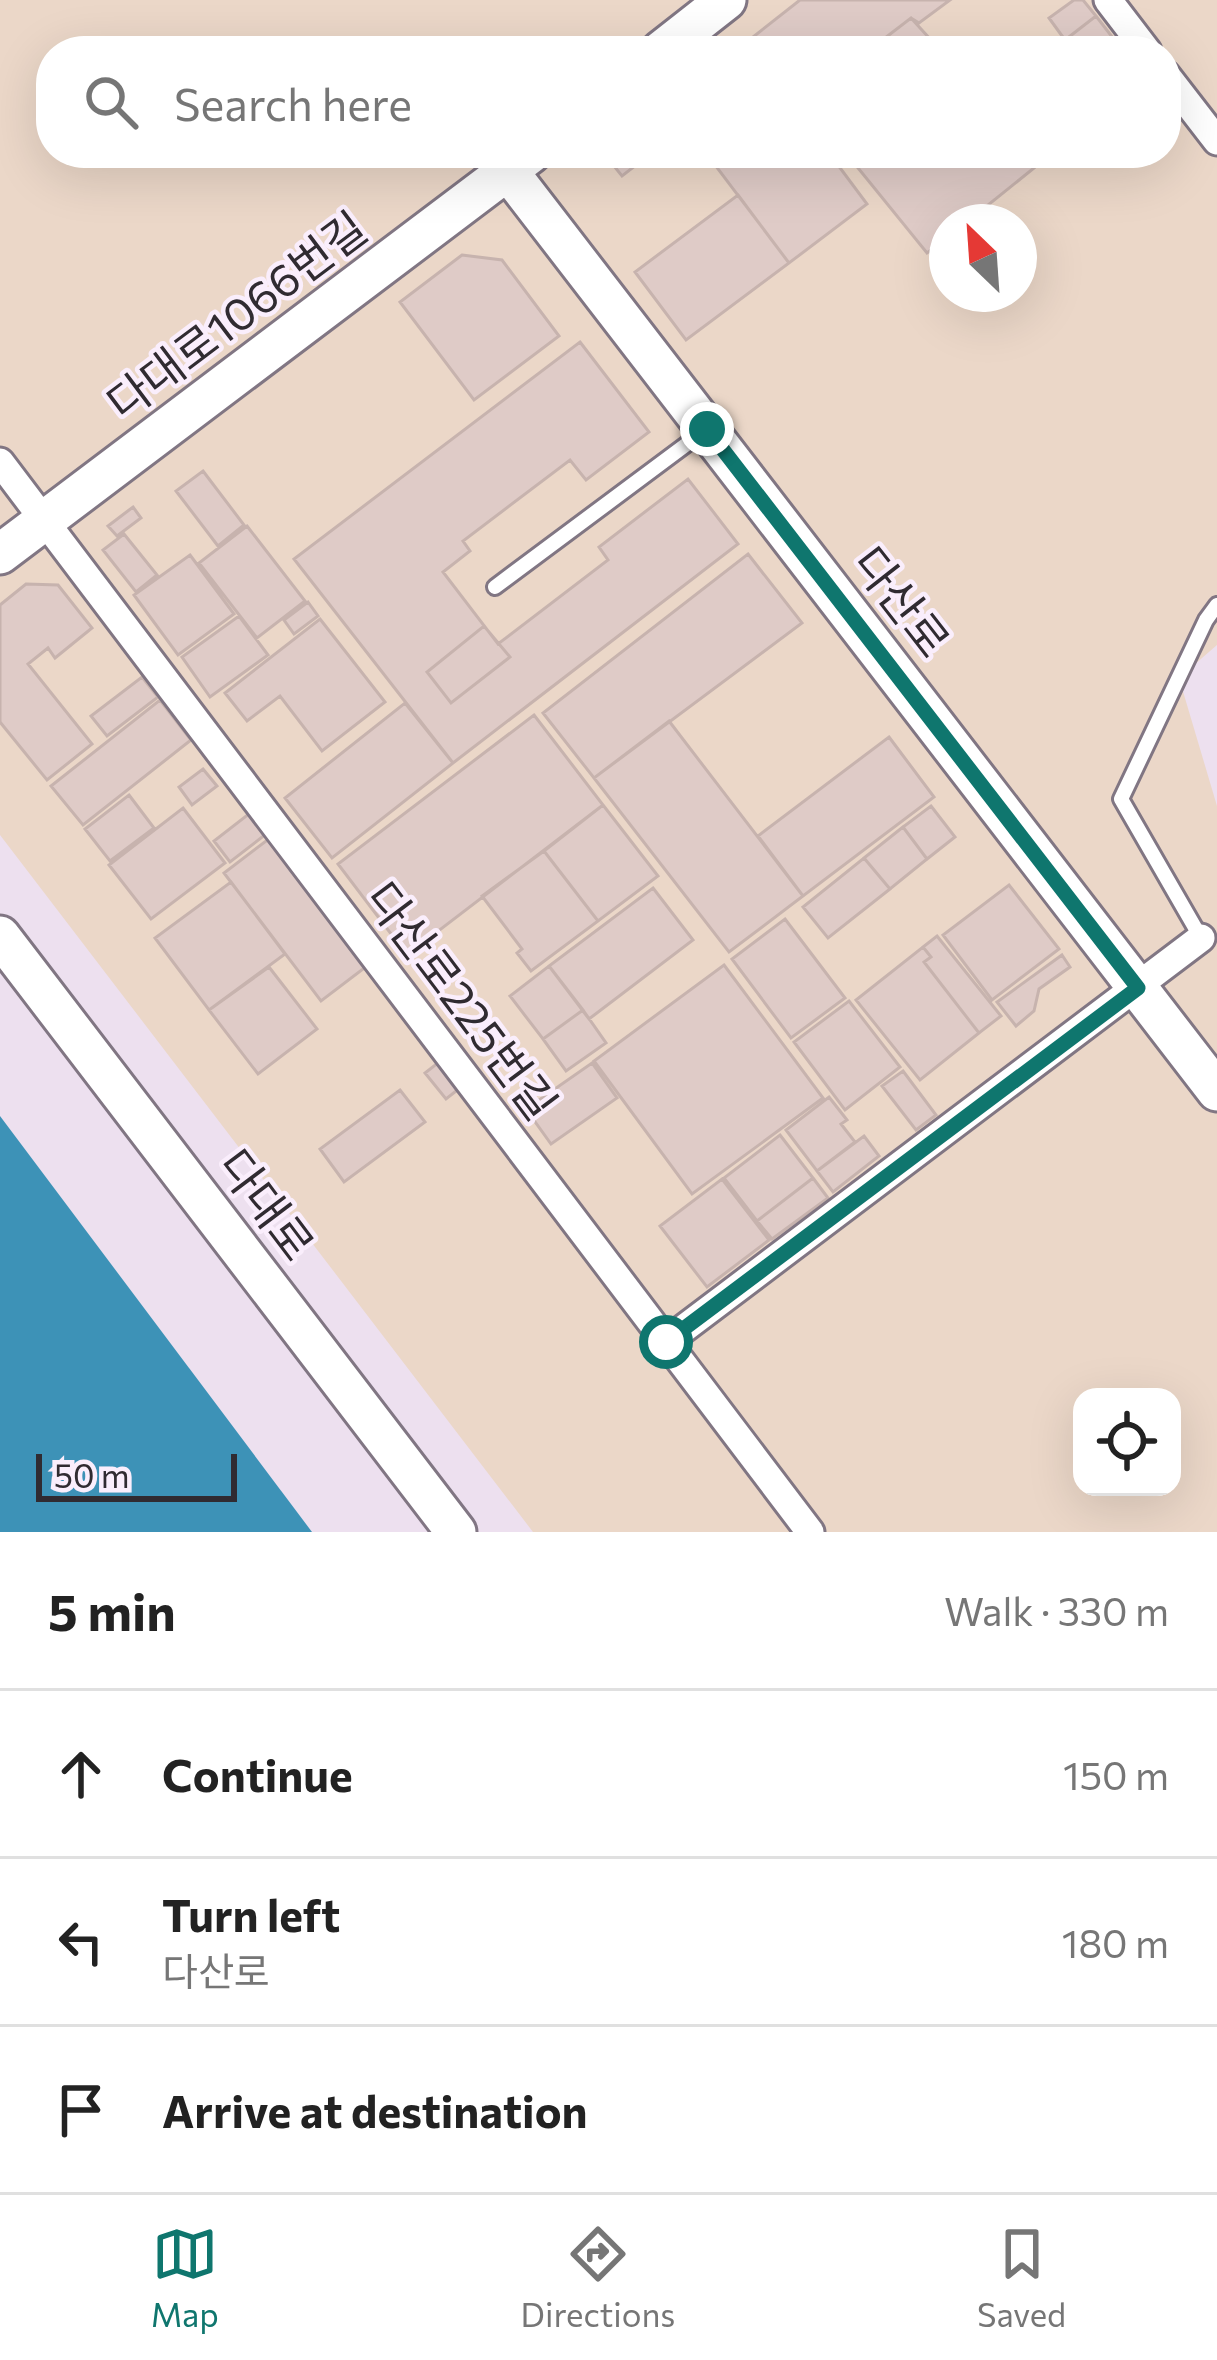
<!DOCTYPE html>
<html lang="en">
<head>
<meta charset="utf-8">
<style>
	body { margin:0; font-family:Commissioner,"Noto Sans KR",sans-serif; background:#f6f6f6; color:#222 }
	.controls { position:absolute; right:36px; bottom:36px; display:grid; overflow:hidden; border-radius:24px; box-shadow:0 12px 48px #0002 }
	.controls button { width:108px; height:108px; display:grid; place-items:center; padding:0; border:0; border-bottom:3px solid #e0e0e0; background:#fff; color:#222; font:60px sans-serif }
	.compass { position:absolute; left:929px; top:204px; width:108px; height:108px; border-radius:50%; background:#fff; box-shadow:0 12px 48px #0002; rotate:335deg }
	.scale { position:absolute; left:36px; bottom:30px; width:201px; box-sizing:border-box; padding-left:12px; border:6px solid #302b31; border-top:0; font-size:33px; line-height:42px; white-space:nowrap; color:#302b31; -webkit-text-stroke:9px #faeefc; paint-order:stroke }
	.stop { position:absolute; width:36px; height:36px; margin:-27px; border:9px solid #0f766e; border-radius:50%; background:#fff }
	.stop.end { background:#0f766e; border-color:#fff; box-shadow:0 3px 12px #0008 }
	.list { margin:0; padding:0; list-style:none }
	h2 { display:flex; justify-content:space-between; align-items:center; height:156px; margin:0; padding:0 48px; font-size:51px }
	h2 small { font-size:39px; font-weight:400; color:#767676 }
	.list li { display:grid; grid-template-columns:78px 1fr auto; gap:36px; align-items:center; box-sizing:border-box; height:168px; padding:0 48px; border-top:3px solid #e0e0e0 }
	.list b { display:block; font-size:45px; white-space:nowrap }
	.list p { margin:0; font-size:39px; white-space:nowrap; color:#767676 }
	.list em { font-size:39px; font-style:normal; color:#767676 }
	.icon { flex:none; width:66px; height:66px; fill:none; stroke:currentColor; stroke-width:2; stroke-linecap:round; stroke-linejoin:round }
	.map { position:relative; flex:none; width:1217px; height:1532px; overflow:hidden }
	.search { position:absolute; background:#fff; box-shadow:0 12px 48px #0002; left:36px; right:36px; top:36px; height:132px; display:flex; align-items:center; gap:30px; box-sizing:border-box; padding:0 42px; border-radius:48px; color:#767676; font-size:45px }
	.sheet { height:660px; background:#fff }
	nav { display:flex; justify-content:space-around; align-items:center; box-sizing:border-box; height:168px; border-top:3px solid #e0e0e0; background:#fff; font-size:33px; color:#767676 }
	nav a { display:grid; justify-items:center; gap:6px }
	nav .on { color:#0f766e }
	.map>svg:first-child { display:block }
	.industrial { fill:#ebd7c8; fill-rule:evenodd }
	.water { fill:#3d92b7 }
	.building { fill:#dfcbc7; stroke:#c7b3ae; stroke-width:3 }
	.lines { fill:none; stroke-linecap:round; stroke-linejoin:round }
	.lane-casing { stroke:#817683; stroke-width:20 }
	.street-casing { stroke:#817683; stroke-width:33 }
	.secondary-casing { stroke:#817683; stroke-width:45 }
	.lane { stroke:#fff; stroke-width:14 }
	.street { stroke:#fff; stroke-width:27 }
	.secondary { stroke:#fff; stroke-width:39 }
	.route { stroke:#0f766e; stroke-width:15 }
	.labels { text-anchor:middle; stroke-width:9; stroke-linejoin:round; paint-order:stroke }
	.street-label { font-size:45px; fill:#302b31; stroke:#faeefc }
</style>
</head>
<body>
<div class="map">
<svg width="1217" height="1532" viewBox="0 0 1217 1532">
	<rect width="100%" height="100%" fill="#ede0ef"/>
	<!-- industrial -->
	<path class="industrial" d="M0,0H1217V645L1179,678L1217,806V1532H533L0,835ZM51,51H1166V153H51ZM947,222H1019V294H947ZM1082,1397H1172V1487H1082Z"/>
	<!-- water -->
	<path class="water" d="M0,1116L312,1532H0Z"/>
	<!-- building -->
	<path class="building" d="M800,0H950L919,23L911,18L868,51H764L753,37Z
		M1074,0H1083L1096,16L1065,40L1049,18Z
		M1096,16L1123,51H1050L1065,40Z
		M911,18L941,51H868Z
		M609,153H640L644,159L622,176L606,156Z
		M706,153H829L867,204L789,263Z
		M867,153H1022L1034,168L967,222H947V238L927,253L854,163Z
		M738,195L789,263L686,340L635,272Z
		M462,255L502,260L559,336L474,400L400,302Z
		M580,342L649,432L586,480L570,460L463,541L470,551L443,572L498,644L608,560L599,547L688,479L738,544L453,763L294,559Z
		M203,471L244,525L218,546L176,491Z
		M133,507L141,518L117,536L108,526Z
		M247,526L305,601L257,638L199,563Z
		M124,534L157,575L136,592L103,550Z
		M748,554L802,623L594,778L543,713Z
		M190,555L234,614L178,655L134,595Z
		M26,584L58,585L92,628L55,658L48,648L28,664L92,744L47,780L0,722V605Z
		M308,602L318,616L294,634L284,620Z
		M239,616L268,655L210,697L182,657Z
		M320,619L385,702L322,751L280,696L247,721L225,693Z
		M484,626L510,657L451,703L427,672Z
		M142,677L158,697L107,736L91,716Z
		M160,700L191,740L83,825L51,786Z
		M405,703L453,763L332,858L285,798Z
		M534,715L603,805L407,955L338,864Z
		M669,721L803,896L729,952L594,778Z
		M889,737L934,797L803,896L758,836Z
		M203,769L217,786L192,805L179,787Z
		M129,795L154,828L110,861L85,829Z
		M603,805L658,876L598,921L544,851Z
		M931,806L955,837L927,859L903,827Z
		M183,808L225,863L151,919L109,865Z
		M250,813L266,834L230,862L214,841Z
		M903,827L927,859L890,889L864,858Z
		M270,838L367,966L321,1001L224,873Z
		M544,851L598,921L531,971L517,953L522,949L482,896Z
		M864,858L890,889L828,938L803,907Z
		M231,882L285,954L209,1010L155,938Z
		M1009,885L1059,949L992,1000L943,935Z
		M653,888L693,940L589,1019L549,966Z
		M785,919L845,998L791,1038L732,959Z
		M937,936L1001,1016L979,1033L924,962L931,957L923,947Z
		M923,947L931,957L924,962L979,1033L920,1080L856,1000Z
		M1062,955L1070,967L1039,989L1034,1011L1016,1026L997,1002Z
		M724,965L823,1098L692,1194L594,1061Z
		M549,966L583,1010L543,1039L510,996Z
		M269,967L317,1029L258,1074L209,1010Z
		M849,1001L900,1067L845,1110L794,1042Z
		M583,1010L606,1043L566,1071L543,1039Z
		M439,1062L460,1088L446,1099L425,1073Z
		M592,1063L617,1098L551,1144L526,1109Z
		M903,1071L936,1115L916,1130L882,1086Z
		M400,1090L425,1122L344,1182L320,1149Z
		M829,1097L847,1120L841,1124L855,1142L817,1171L786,1130Z
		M780,1135L813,1178L757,1221L724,1178Z
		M864,1136L879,1156L833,1192L817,1171Z
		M813,1178L828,1198L772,1239L757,1221Z
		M722,1179L769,1240L707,1287L660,1226Z"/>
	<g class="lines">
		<!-- lane casing -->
		<g class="lane-casing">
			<path id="lane" d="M495,587L703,432
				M1201,938L1121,799L1206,620L1217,605"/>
		</g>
		<!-- street casing -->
		<g class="street-casing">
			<path id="street" d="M1108,0L1147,51
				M1166,75L1217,141
				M0,462L810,1532
				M666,1342L1201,938"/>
		</g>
		<!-- secondary casing -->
		<g class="secondary-casing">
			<path id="secondary" d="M661,51L726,0
				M508,171L1217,1091
				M0,554L531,153
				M0,936L456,1532"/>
		</g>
		<!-- lane -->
		<use href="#lane" class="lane"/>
		<!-- street -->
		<use href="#street" class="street"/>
		<!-- secondary -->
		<use href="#secondary" class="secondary"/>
	</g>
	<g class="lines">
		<!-- route -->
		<path class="route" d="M666,1342L1138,988L707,429"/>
	</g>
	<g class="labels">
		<!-- street labels -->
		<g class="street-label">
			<text transform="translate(237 316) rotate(-37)" y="16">다대로1066번길</text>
			<text transform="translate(901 602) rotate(52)" y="16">다산로</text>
			<text transform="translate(461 1001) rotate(53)" y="16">다산로225번길</text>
			<text transform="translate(266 1205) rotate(53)" y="16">다대로</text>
		</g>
	</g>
</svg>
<div class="controls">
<button><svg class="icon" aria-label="locate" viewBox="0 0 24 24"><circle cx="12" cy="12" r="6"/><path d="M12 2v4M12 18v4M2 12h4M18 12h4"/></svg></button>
</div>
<svg class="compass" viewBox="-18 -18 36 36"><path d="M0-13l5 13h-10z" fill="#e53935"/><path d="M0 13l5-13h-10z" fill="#767676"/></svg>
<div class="scale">50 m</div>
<div class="stop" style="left:666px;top:1342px"></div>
<div class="stop end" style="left:707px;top:429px"></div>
<div class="search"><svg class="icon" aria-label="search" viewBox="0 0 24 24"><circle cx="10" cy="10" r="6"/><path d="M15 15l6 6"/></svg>Search here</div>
</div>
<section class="sheet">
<h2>5 min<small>Walk · 330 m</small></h2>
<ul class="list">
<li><svg class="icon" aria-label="ahead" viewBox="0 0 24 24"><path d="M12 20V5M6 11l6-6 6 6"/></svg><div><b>Continue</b></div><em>150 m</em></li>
<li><svg class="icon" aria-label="left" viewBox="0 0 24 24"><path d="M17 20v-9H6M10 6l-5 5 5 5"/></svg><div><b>Turn left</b><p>다산로</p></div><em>180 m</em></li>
<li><svg class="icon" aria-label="arrive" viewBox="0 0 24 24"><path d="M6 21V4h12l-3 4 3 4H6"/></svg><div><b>Arrive at destination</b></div></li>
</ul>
</section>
<nav>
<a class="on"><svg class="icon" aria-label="map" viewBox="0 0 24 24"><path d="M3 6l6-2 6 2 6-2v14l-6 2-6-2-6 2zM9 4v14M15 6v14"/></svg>Map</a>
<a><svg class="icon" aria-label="directions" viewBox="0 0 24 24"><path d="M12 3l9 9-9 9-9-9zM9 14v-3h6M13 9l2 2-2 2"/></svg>Directions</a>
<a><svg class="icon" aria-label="saved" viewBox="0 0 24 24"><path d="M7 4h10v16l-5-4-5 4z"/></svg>Saved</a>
</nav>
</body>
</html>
